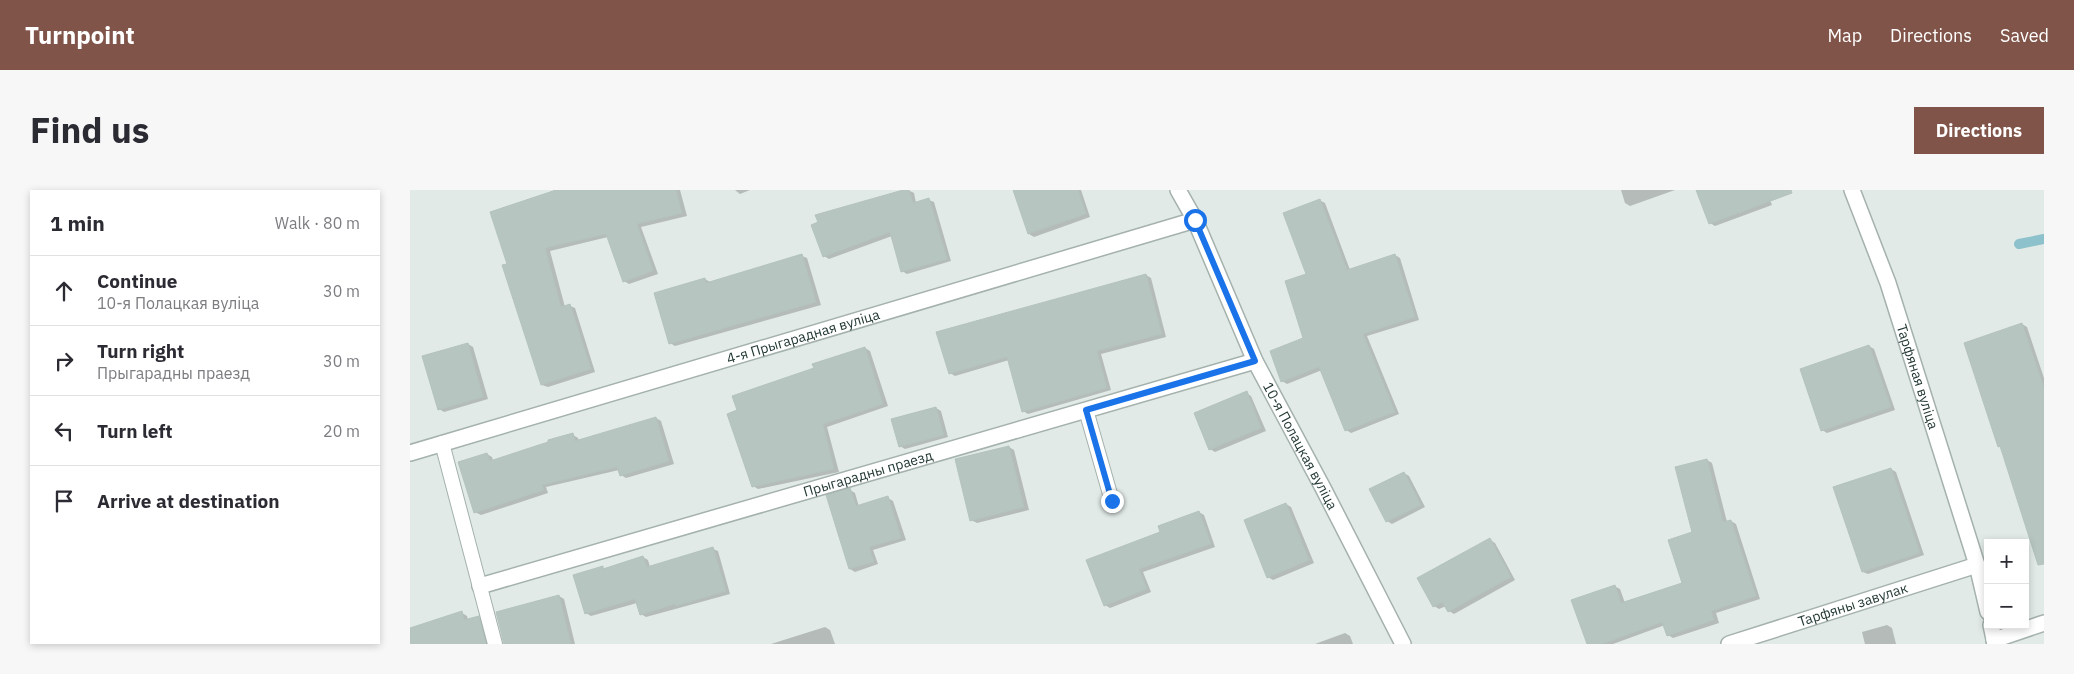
<!DOCTYPE html>
<html lang="en">
<head>
<meta charset="utf-8">
<style>
	body { margin:0; font-family:"IBM Plex Sans",sans-serif; background:#f7f7f7; color:#2b2b33 }
	.controls { position:absolute; right:15px; bottom:15px; display:grid; overflow:hidden; border-radius:0px; box-shadow:0 2px 8px #0003 }
	.controls button { width:45px; height:45px; display:grid; place-items:center; padding:0; border:0; border-bottom:1px solid #e1e1e2; background:#fff; color:#2b2b33; font:25px sans-serif }
	.stop { position:absolute; width:15px; height:15px; margin:-11px; border:4px solid #1a73e8; border-radius:50%; background:#fff }
	.stop.end { background:#1a73e8; border-color:#fff; box-shadow:0 1px 5px #0008 }
	.list { margin:0; padding:0; list-style:none }
	h2 { display:flex; justify-content:space-between; align-items:center; height:65px; margin:0; padding:0 20px; font-size:21px }
	h2 small { font-size:16px; font-weight:400; color:#7c7c81 }
	.list li { display:grid; grid-template-columns:32px 1fr auto; gap:15px; align-items:center; box-sizing:border-box; height:70px; padding:0 20px; border-top:1px solid #e1e1e2 }
	.list b { display:block; font-size:19px; white-space:nowrap }
	.list p { margin:0; font-size:16px; white-space:nowrap; color:#7c7c81 }
	.list em { font-size:16px; font-style:normal; color:#7c7c81 }
	.icon { flex:none; width:28px; height:28px; fill:none; stroke:currentColor; stroke-width:2; stroke-linecap:round; stroke-linejoin:round }
	.map { position:relative; flex:none; width:1634px; height:454px; overflow:hidden; border-radius:0px }
	header { display:flex; align-items:center; gap:30px; box-sizing:border-box; height:70px; padding:0 25px; background:#805448; color:#fff }
	header strong { font-size:24px }
	nav { display:flex; gap:28px; margin-inline-start:auto; font-size:18px }
	.intro { display:flex; align-items:center; justify-content:space-between; box-sizing:border-box; height:120px; padding:0 30px }
	h1 { margin:0; font-size:35px }
	.button { padding:12px 22px; border-radius:0px; background:#805448; color:#fff; font-size:18px; font-weight:700 }
	main { display:flex; gap:30px; padding:0 30px }
	aside { flex:1; background:#fff; border-radius:0px; box-shadow:0 2px 8px #0003 }
	.map>svg:first-child { display:block }
	.shadow { fill:#0003 }
	.lines { fill:none; stroke-linecap:round; stroke-linejoin:round }
	.stream { stroke:#8dc1cb; stroke-width:10 }
	.building { fill:#b6c5bf; stroke:#b4c3bd }
	.service-casing { stroke:#a4b1ad; stroke-width:16 }
	.minor-casing { stroke:#a4b1ad; stroke-width:18 }
	.service { stroke:#fff; stroke-width:14 }
	.minor { stroke:#fff; stroke-width:15 }
	.route { stroke:#1a73e8; stroke-width:6 }
	.labels { text-anchor:middle; stroke-width:4; stroke-linejoin:round; paint-order:stroke }
	.street-label { font-size:14px; fill:#233934; stroke:#f1f7f4 }
</style>
</head>
<body>
<header>
<strong>Turnpoint</strong>
<nav><a>Map</a><a>Directions</a><a>Saved</a></nav>
</header>
<div class="intro"><h1>Find us</h1><a class="button">Directions</a></div>
<main>
<aside>
<h2>1 min<small>Walk · 80 m</small></h2>
<ul class="list">
<li><svg class="icon" aria-label="ahead" viewBox="0 0 24 24"><path d="M12 20V5M6 11l6-6 6 6"/></svg><div><b>Continue</b><p>10-я Полацкая вуліца</p></div><em>30 m</em></li>
<li><svg class="icon" aria-label="right" viewBox="0 0 24 24"><path d="M7 20v-9h11M14 6l5 5-5 5"/></svg><div><b>Turn right</b><p>Прыгарадны праезд</p></div><em>30 m</em></li>
<li><svg class="icon" aria-label="left" viewBox="0 0 24 24"><path d="M17 20v-9H6M10 6l-5 5 5 5"/></svg><div><b>Turn left</b></div><em>20 m</em></li>
<li><svg class="icon" aria-label="arrive" viewBox="0 0 24 24"><path d="M6 21V4h12l-3 4 3 4H6"/></svg><div><b>Arrive at destination</b></div></li>
</ul>
</aside>
<div class="map">
<svg width="1634" height="454" viewBox="0 0 1634 454">
	<rect width="100%" height="100%" fill="#e1eae6"/>
	<!-- shadow -->
	<path class="shadow" d="M151,0H270L277,26L231,37L248,84L219,94L214,91L198,47L140,61L155,117L160,116L165,118L185,182L138,197L132,195L94,76L99,75Z
		M325,0H340L330,4Z
		M498,0L504,3L506,13L519,10L524,12L541,71L497,84L492,81L482,46L419,69L414,66Z
		M604,0H671L680,27L624,47L619,44Z
		M1211,0H1265L1220,16L1215,13Z
		M1287,0H1356L1362,15L1305,36L1300,33Z
		M909,10L915,13L940,80L985,65L990,68L1009,130L957,146L989,224L941,243L936,240L912,180L877,194L872,191L894,149L897,85Z
		M392,66L397,68L411,115L265,156L260,153L295,89L300,92Z
		M736,85L741,88L756,147L691,164L701,200L618,224L613,221L599,170L545,186L540,183Z
		M1612,134L1617,137L1634,188V324L1589,256Z
		M58,154L63,157L78,209L34,222L29,219Z
		M1459,156L1464,159L1485,220L1417,243L1412,240Z
		M455,158L460,161L478,216L417,237L429,282L348,299L343,296L328,221L405,179Z
		M836,203L841,206L856,241L805,262L800,259Z
		M526,218L531,221L538,247L495,259L490,256Z
		M246,228L251,231L264,274L216,288L211,285L209,280L136,297L138,303L71,325L65,322L77,264L82,267L83,271L163,245L168,248L169,251Z
		M599,257L604,260L619,320L567,333L561,330Z
		M1297,270L1302,273L1317,332L1321,331L1326,334L1350,409L1306,423L1309,433L1263,448L1258,445L1255,435L1203,454H1179L1163,411L1204,396L1210,399L1215,413L1273,394Z
		M1481,279L1486,282L1514,365L1458,384L1453,382Z
		M994,283L999,286L1015,317L982,334L977,331Z
		M440,300L445,303L449,317L478,308L483,311L496,350L463,360L468,374L445,382L440,379Z
		M876,314L881,317L904,373L863,390L858,387Z
		M789,322L794,325L805,357L733,382L741,402L700,418L695,415L752,343Z
		M1080,350L1085,353L1105,390L1044,424L1039,421L1036,416L1029,419L1024,416Z
		M303,359L308,361L320,404L236,427L231,424L227,413L181,426L176,423L192,377L196,379L233,367L238,370L240,377Z
		M149,406L154,409L165,454H94Z
		M52,423L57,426L58,430L68,427L73,430L80,454H1L0,439Z
		M1477,435L1482,438L1486,454H1455L1452,442Z
		M415,437L420,440L425,454H361Z
		M935,443L940,446L943,454H905Z"/>
	<g class="lines">
		<!-- stream -->
		<path class="stream" d="M1609,54L1634,49"/>
	</g>
	<!-- building -->
	<path class="building" d="M146,0H266L272,23L227,34L243,81L213,92L196,44L135,58L151,117L160,114L181,179L131,195L92,75L97,74L80,22Z
		M493,0H499L503,13L519,8L537,69L491,82L480,42L413,67L401,35L408,32L405,25Z
		M603,0H668L676,24L618,44Z
		M1286,0H1381L1382,3L1299,34Z
		M910,9L937,80L985,64L1005,127L953,144L985,222L935,241L909,177L871,192L860,161L893,148L875,91L896,84L873,23Z
		M392,64L406,112L259,154L244,103L295,88L296,93Z
		M736,84L752,144L687,161L697,198L612,222L597,167L539,184L526,142Z
		M1612,133L1634,198V374L1628,375L1590,256L1588,257L1554,153Z
		M58,153L73,207L28,220L12,166Z
		M1459,155L1481,217L1411,241L1390,179Z
		M455,157L473,214L413,234L424,279L342,297L317,224L327,220L322,206L404,178L402,174Z
		M837,201L851,238L799,260L784,223Z
		M526,217L534,245L489,257L481,229Z
		M246,227L259,271L210,286L207,277L132,295L134,300L64,323L48,272L77,263L80,271L138,252V250L163,243L165,251Z
		M599,256L614,317L560,331L545,269Z
		M1297,269L1313,332L1321,330L1346,406L1301,421L1304,430L1257,446L1252,432L1192,454H1177L1161,410L1205,395L1211,413L1272,393L1258,350L1282,342L1265,277Z
		M1481,278L1510,363L1452,382L1423,297Z
		M994,282L1011,315L976,332L959,299Z
		M440,298L446,316L478,306L491,348L459,357L464,372L439,379L416,305Z
		M876,313L899,370L857,388L834,330Z
		M789,321L801,354L729,379L737,399L694,416L676,370L750,342L748,336Z
		M1080,348L1101,387L1038,422L1032,412L1023,417L1007,388Z
		M303,357L316,401L266,416L265,414L230,425L225,409L175,424L163,385L193,376V379L233,366L237,377Z
		M149,405L161,454H94L86,422Z
		M52,421L54,430L69,426L76,454H0V438Z"/>
	<g class="lines">
		<!-- service casing -->
		<g class="service-casing">
			<path id="service" d="M676,220L702,311
				M32,253L85,454"/>
		</g>
		<!-- minor casing -->
		<g class="minor-casing">
			<g id="minor">
				<path id="s1" d="M768,0L785,30L845,171L913,298L993,454"/>
				<path id="s2" d="M1442,0L1478,93L1567,375L1578,422"/>
				<path id="s3" d="M0,263L785,30"/>
				<path id="s4" d="M70,396L845,171"/>
				<path d="M1581,435L1585,454"/>
				<path d="M1584,450L1634,433"/>
				<path id="s5" d="M1319,454L1567,375"/>
			</g>
		</g>
		<!-- service -->
		<use href="#service" class="service"/>
		<!-- minor -->
		<use href="#minor" class="minor"/>
	</g>
	<g class="lines">
		<!-- route -->
		<path class="route" d="M702,311L676,220L845,171L785,30"/>
	</g>
	<g class="labels">
		<!-- street labels -->
		<g class="street-label">
			<text dy="5" stroke="none"><textPath href="#s3" startOffset="410">4-я Прыгарадная вуліца</textPath></text>
			<text dy="5" stroke="none"><textPath href="#s2" startOffset="198">Тарфяная вуліца</textPath></text>
			<text dy="5" stroke="none"><textPath href="#s1" startOffset="284">10-я Полацкая вуліца</textPath></text>
			<text dy="5" stroke="none"><textPath href="#s4" startOffset="404">Прыгарадны праезд</textPath></text>
			<text dy="5" stroke="none"><textPath href="#s5" startOffset="130">Тарфяны завулак</textPath></text>
		</g>
	</g>
</svg>
<div class="controls">
<button>+</button>
<button>−</button>
</div>
<div class="stop" style="left:785px;top:30px"></div>
<div class="stop end" style="left:702px;top:311px"></div>
</div>
</main>
</body>
</html>
